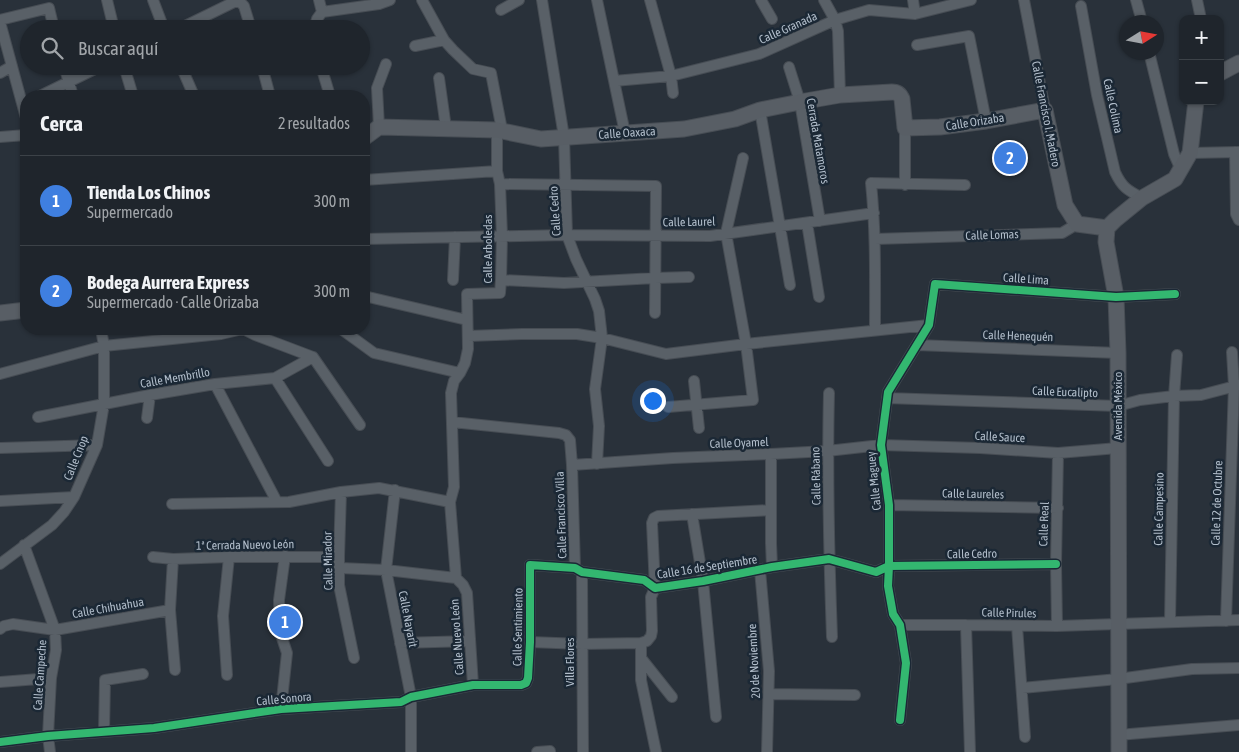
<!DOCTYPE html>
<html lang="es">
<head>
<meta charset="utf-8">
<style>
	body { margin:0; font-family:"Asap Condensed",sans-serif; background:#272d34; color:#f1f3f6 }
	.controls { position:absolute; right:15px; top:15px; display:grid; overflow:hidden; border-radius:10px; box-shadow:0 1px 4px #0004 }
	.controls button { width:45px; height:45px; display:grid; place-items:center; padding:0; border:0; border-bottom:1px solid #3c4248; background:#1f252c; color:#f1f3f6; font:25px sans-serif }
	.compass { position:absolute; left:1119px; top:15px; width:45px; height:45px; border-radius:50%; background:#1f252c; box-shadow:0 1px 4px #0004; rotate:79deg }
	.you { position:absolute; left:652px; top:400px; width:18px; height:18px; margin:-12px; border:4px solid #fff; border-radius:50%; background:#1a73e8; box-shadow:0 0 0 8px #1a73e833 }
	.badge { display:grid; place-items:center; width:32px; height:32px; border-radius:50%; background:#b45309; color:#fff; font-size:16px; font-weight:700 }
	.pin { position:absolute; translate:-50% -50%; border:2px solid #fff; box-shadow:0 1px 5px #0006 }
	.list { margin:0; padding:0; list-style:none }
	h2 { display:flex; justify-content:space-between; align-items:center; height:65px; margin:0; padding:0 20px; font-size:21px }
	h2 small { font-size:16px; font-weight:400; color:#a1a5a9 }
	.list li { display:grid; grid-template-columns:32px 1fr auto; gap:15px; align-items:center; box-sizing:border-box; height:90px; padding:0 20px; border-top:1px solid #3c4248 }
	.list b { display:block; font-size:19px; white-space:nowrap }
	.list p { margin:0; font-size:16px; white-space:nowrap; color:#a1a5a9 }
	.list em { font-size:16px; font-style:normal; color:#a1a5a9 }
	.icon { flex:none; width:28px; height:28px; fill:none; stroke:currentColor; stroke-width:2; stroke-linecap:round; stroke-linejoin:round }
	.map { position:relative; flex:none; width:1239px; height:752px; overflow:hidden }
	.search { position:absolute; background:#1f252c; box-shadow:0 1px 4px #0004; left:20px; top:20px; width:350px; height:55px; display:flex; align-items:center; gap:12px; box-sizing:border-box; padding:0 18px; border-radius:28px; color:#a1a5a9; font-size:19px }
	.panel { position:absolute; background:#1f252c; box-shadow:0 1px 4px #0004; left:20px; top:90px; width:350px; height:245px; border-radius:20px }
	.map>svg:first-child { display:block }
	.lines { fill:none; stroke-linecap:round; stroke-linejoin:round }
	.street-casing { stroke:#474d54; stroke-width:12 }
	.secondary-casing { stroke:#474d54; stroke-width:17 }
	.street { stroke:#596067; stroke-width:10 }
	.secondary { stroke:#585e65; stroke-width:15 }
	.cycleway-casing { stroke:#1b2835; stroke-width:11 }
	.cycleway { stroke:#33b770; stroke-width:8 }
	.labels { text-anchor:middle; stroke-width:5; stroke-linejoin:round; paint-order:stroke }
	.street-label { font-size:12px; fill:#b2becb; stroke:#1b2835 }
</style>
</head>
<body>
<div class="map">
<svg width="1239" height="752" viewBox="0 0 1239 752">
	<rect width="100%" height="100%" fill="#29313a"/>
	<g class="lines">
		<!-- street casing -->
		<g class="street-casing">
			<path id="street" d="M107,0L114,29
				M153,0L164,29
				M422,0L444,40L453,50L473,69L491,73L502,130
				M542,0L564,137L567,235L576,259L595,299L599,311L602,338L595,389L599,426L597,464
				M597,0L625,133
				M650,0L671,76L673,93
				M761,0L772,19
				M824,0L835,20L838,31L840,95
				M913,0L915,14
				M1024,0L1045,110
				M1136,0L1142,22
				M1197,0L1201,19
				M1081,6L1097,95L1115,172C1122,187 1127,190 1142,198
				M501,10L519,0
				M322,12L379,4L390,0
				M0,20L49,8L54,29
				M0,22L26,118
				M179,29L234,2H240L244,6L251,29
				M314,29L317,19L322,12L319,0
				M917,45L969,36L986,121
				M415,46L444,40
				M1149,52L1174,154L1181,170
				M64,66L73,96
				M124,66L133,96
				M181,66L194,96
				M262,66L270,96
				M321,66L330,96
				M789,67L800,102L820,221
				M0,73L12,66
				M439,78L446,128
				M614,81L671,76L759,54L835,20L869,10L915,14L971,0
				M40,96L101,66
				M760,110L790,285
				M379,127L377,88L386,64
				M905,128V185
				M0,137L26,135
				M1235,152L1236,214L1239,220
				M1190,153L1239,152
				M364,180L497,171
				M500,184L656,186L655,313
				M807,223L819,297
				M364,239L567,235L710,236L874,213
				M875,239L1062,233L1077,224
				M453,280L455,237
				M501,280L564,283L655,278L689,277
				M364,296L467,320
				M243,329L255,335L313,357
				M341,329L374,353L460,373
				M875,330C875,281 876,232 871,183L965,185
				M468,336L522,334H577L602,338L666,354L746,344L929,325
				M917,345L1118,353
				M313,357L360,425
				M0,374L104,346L221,334L243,329
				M275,378L328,461
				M694,381L699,428
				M215,384L277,502
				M829,393C827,474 829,556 832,637
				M887,398L1118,406L1140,400L1174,396L1201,395L1239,385
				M668,407L753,400L746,344L726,233L743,158
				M38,417L150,395L215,384L275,378L313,357
				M147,418L150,395
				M452,422L559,433L566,435L570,440L572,465L575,568
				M0,448L97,445
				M771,454V543L772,567
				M572,465L673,458L771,454L827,451L881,445L980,448L1058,453L1118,448
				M395,490L386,570L411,697V752
				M341,492L339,557V585L354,658
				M0,501L74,497
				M172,504L289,502L341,492L379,488L450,502
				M889,505L1058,508
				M692,514L703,581L716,717
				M24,545L55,630L56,650L51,678L48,736L50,752
				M153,557L173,559L229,557H339
				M173,559L170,610L175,670
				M0,564L52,525L64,512L74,497L97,445L104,404V346L101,329
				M340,568L386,570L456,578
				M760,570L769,671L767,752
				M582,572L583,752
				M1226,621L1234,386L1232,352
				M1170,622L1174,396L1177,355
				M900,625H966L1057,626L1239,620
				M966,625L970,752
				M1017,626L1025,737
				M1057,626L1056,564L1058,453
				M0,629L4,626L13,624L55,630L170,610
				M530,642L582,644L641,643L647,641L651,636L652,631L651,597L655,588L652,523L654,518L658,516L771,510
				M400,643L470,641
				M641,643V680L656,752
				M641,658L672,697
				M227,675L223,616L229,557
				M0,682L51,678
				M473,685L467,593L463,585L456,578L450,502L454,487L451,393L454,381L460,373L465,363L468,349L467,294L500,293L501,280L502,236L500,184L497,171V130
				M1022,688L1118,679L1192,669L1239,668
				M769,694L855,695
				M281,709L287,653L280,632L279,600L285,556
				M900,720L906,663L900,625L893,614L888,586L889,566V505L881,445L888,392L929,325L935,284L1116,297L1175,294
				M104,732L105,680L143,674
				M1118,735L1239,725
				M0,742L48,736L154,728L281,709L401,702L411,697L473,685H521L526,683L528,678L530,642V565L575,568L582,572L644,580L655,588L703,581L772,567L829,559L876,572L889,566L1056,564
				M537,752L550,751V752"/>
		</g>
		<!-- secondary casing -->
		<g class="secondary-casing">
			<path id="secondary" d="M1220,73L1239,63
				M364,138L379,127L497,130L541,139L684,129L735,119L760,110L800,102L840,95L892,92C897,92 900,94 902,99L905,128L940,127L986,121L1045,110L1065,205L1077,224L1107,228
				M0,313L26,310
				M1119,752L1118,353L1116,297L1106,242L1107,228L1115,220L1142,198L1175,179L1190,153L1196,101"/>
		</g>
		<!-- street -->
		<use href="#street" class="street"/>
		<!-- secondary -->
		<use href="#secondary" class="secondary"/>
		<!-- cycleway casing -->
		<g class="cycleway-casing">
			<path id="cycleway" d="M900,720L906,663L900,625L893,614L888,586L889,566V505L881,445L888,392L929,325L935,284L1116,297L1175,294
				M0,742L48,736L154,728L281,709L401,702L411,697L473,685H521L526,683L528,678L530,642V565L575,568L582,572L644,580L655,588L703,581L772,567L829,559L876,572L889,566L1056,564"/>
		</g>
		<!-- cycleway -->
		<use href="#cycleway" class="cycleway"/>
	</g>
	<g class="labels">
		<!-- street labels -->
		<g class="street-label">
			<text transform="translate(788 28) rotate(-24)" y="4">Calle Granada</text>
			<text transform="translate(1113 106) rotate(78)" y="4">Calle Colima</text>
			<text transform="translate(1046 114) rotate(79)" y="4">Calle Francisco I. Madero</text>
			<text transform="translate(975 122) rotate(-9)" y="4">Calle Orizaba</text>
			<text transform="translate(627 133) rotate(-4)" y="4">Calle Oaxaca</text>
			<text transform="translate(818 141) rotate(80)" y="4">Cerrada Matamoros</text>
			<text transform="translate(555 211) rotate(-94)" y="4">Calle Cedro</text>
			<text transform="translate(689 222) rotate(-1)" y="4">Calle Laurel</text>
			<text transform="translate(992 235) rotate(-2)" y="4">Calle Lomas</text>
			<text transform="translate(488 249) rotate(-90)" y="4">Calle Arboledas</text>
			<text transform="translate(1026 279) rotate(4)" y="4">Calle Lima</text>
			<text transform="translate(1018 336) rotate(2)" y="4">Calle Henequén</text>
			<text transform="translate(175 378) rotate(-10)" y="4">Calle Membrillo</text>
			<text transform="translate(1065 392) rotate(2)" y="4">Calle Eucalipto</text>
			<text transform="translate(1118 406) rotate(-90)" y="4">Avenida México</text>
			<text transform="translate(1000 437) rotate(3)" y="4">Calle Sauce</text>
			<text transform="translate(739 443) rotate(-2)" y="4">Calle Oyamel</text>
			<text transform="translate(76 458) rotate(-68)" y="4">Calle Cnop</text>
			<text transform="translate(816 476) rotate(-91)" y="4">Calle Rábano</text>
			<text transform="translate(874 481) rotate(-96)" y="4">Calle Maguey</text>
			<text transform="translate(973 494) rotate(1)" y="4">Calle Laureles</text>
			<text transform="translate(1217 503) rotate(-88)" y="4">Calle 12 de Octubre</text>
			<text transform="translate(1159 509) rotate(-89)" y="4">Calle Campesino</text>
			<text transform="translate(561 515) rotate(-92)" y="4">Calle Francisco Villa</text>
			<text transform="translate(1044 524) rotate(-88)" y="4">Calle Real</text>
			<text transform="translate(245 545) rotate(-1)" y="4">1ª Cerrada Nuevo León</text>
			<text transform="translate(972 554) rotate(-1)" y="4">Calle Cedro</text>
			<text transform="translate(328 561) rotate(-91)" y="4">Calle Mirador</text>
			<text transform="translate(707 567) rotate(-9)" y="4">Calle 16 de Septiembre</text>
			<text transform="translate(108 608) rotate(-10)" y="4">Calle Chihuahua</text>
			<text transform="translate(1009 613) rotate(1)" y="4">Calle Pirules</text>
			<text transform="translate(408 619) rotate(79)" y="4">Calle Nayarit</text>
			<text transform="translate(518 627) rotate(-89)" y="4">Calle Sentimiento</text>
			<text transform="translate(457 637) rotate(-94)" y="4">Calle Nuevo León</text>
			<text transform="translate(754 661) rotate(-93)" y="4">20 de Noviembre</text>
			<text transform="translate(570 662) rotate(-90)" y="4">Villa Flores</text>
			<text transform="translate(40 675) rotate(-86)" y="4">Calle Campeche</text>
			<text transform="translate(284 699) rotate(-5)" y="4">Calle Sonora</text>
		</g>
	</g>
</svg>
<div class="controls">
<button>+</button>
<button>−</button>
</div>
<svg class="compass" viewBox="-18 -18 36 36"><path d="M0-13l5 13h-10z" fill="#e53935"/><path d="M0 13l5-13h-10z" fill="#a1a5a9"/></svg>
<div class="you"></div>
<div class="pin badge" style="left:285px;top:622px;background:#3f7fe0">1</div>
<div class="pin badge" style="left:1010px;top:158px;background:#3f7fe0">2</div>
<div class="search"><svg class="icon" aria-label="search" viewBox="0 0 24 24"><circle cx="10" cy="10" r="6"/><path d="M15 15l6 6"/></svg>Buscar aquí</div>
<section class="panel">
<h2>Cerca<small>2 resultados</small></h2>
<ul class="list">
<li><span class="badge" style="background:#3f7fe0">1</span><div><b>Tienda Los Chinos</b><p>Supermercado</p></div><em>300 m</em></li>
<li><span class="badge" style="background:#3f7fe0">2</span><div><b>Bodega Aurrera Express</b><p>Supermercado · Calle Orizaba</p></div><em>300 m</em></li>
</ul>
</section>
</div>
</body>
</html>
